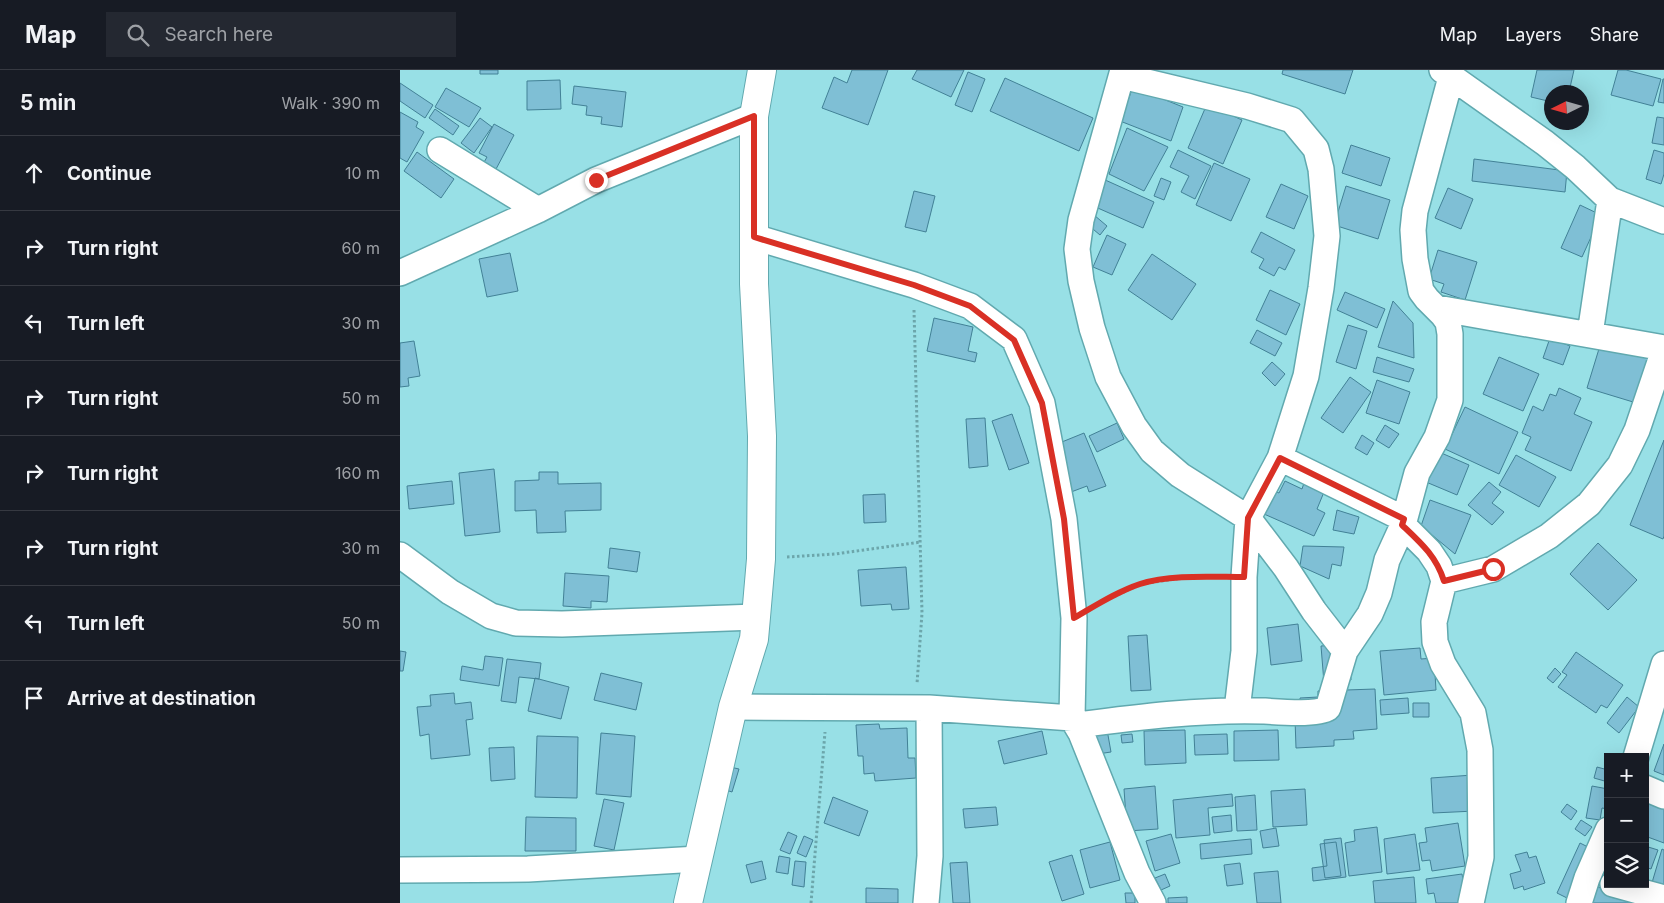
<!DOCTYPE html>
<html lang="en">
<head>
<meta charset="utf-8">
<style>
	body { margin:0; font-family:Inter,sans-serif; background:#242831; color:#f1f3f6 }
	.controls { position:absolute; right:15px; bottom:15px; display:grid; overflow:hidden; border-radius:0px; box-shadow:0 5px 20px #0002 }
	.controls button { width:45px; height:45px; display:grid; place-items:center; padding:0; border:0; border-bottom:1px solid #363941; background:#171b24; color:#f1f3f6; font:25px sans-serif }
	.compass { position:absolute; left:1144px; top:15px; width:45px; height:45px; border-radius:50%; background:#171b24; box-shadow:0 5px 20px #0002; rotate:265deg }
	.stop { position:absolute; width:15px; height:15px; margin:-11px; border:4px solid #d93025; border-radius:50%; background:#fff }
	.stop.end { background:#d93025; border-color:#fff; box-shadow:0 1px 5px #0008 }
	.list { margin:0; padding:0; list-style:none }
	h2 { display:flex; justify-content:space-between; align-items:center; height:65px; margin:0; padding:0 20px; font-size:21px }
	h2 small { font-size:16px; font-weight:400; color:#9ea1a6 }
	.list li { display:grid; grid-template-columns:32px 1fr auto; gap:15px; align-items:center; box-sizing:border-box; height:75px; padding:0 20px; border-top:1px solid #363941 }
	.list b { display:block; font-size:19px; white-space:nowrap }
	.list em { font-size:16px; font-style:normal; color:#9ea1a6 }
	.icon { flex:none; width:28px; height:28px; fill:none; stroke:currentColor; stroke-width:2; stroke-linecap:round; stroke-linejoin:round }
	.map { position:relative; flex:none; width:1264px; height:833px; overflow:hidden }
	header { display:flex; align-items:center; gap:30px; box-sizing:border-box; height:70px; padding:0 25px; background:#171b24; border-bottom:1px solid #363941 }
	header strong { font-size:24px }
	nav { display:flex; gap:28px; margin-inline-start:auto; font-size:18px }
	.search { width:350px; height:45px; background:#242831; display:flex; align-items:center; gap:12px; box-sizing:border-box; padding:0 18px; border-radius:0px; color:#9ea1a6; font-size:19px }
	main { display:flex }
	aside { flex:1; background:#171b24 }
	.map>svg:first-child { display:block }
	.building { fill:#7fbfd5; stroke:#428196 }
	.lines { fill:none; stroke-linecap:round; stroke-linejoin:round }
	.minor-casing { stroke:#61a9af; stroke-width:28 }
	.major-casing { stroke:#61a9af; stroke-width:30 }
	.path { stroke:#6ca6ab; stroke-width:3; stroke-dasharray:2.5 2.5; stroke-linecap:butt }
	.minor { stroke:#fff; stroke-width:25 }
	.major { stroke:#fff; stroke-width:28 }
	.route { stroke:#d93025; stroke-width:6 }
</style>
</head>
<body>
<header>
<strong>Map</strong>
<div class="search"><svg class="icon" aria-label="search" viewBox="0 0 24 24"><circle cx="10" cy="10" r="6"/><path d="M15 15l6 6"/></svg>Search here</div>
<nav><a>Map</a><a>Layers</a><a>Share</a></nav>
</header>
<main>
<aside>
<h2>5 min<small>Walk · 390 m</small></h2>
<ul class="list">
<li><svg class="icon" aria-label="ahead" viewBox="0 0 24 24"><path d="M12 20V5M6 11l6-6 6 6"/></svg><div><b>Continue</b></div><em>10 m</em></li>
<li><svg class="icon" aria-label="right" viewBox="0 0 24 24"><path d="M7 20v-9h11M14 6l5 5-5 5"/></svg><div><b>Turn right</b></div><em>60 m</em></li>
<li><svg class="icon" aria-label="left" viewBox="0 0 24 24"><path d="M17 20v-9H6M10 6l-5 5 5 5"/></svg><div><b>Turn left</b></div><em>30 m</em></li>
<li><svg class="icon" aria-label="right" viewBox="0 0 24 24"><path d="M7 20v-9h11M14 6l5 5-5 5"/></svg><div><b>Turn right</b></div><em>50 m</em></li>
<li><svg class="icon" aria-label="right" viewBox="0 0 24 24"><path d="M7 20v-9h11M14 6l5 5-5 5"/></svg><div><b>Turn right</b></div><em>160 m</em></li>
<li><svg class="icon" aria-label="right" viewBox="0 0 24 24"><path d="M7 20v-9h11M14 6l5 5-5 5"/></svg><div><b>Turn right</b></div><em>30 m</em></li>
<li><svg class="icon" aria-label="left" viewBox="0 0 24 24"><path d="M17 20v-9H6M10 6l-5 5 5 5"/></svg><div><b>Turn left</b></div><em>50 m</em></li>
<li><svg class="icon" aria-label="arrive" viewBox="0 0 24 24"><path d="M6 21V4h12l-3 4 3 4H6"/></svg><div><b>Arrive at destination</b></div></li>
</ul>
</aside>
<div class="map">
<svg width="1264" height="833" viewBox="0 0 1264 833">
	<rect width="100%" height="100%" fill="#98e0e6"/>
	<!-- building -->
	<path class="building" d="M80,0H98V4H80Z
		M452,0H488L468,55L422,38L434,7L447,13Z
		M517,0H564L551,27L512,9Z
		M883,0H953L945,24L882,4Z
		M1137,0H1174L1169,22H1152V32L1131,27Z
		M1218,0H1226L1261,9L1253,36L1211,25Z
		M568,2L585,9L572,42L555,35Z
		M605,8L693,48L679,81L590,41Z
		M1263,9H1264V33L1258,32Z
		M160,10L161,39L127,40V11Z
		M0,13L33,35L25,48L0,31Z
		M174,16L226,22L222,57L201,54L202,47L186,45L187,36L172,34Z
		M733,17L783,37L771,71L720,51Z
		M46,18L81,38L69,57L35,37Z
		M807,34L842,50L823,94L788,78Z
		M35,39L59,56L53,65L29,48Z
		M0,42L18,52L16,57L24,62L7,92L0,88Z
		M1257,47L1264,48V75L1252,73Z
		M80,48L92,57L74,83L61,73Z
		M94,54L114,65L95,101L83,94L87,87L79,83Z
		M727,58L768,77L744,121L709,104Z
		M951,75L990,88L981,116L942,103Z
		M778,80L811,96L795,129L781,122L789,106L770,97Z
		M1254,80L1264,83V104L1261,114L1246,109Z
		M17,82L54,109L41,128L4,101Z
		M1074,89L1167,101L1165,122L1072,111Z
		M814,93L850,109L831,151L796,135Z
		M761,108L771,112L764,130L754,126Z
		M703,109L754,132L743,158L691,135Z
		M881,114L908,126L894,159L866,147Z
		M946,116L990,130L978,169L934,155Z
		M1048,118L1073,129L1061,159L1035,148Z
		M514,121L535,126L526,162L505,157Z
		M1180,135L1201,145L1182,187L1161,178Z
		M694,145L707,156L700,165L687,154Z
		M861,162L895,180L885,200L879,197L874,206L859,198L864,189L851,182Z
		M707,165L726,174L712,205L693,197Z
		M1038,180L1077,192L1065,230L1041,222L1044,214L1029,209Z
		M110,183L118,221L87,227L79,189Z
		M752,184L796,214L772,250L728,220Z
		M870,220L900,234L886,265L856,250Z
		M945,222L985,239L977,258L937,240Z
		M993,231L1013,253L1014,288L978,277Z
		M534,248L573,257L568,281L577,283L575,292L527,281Z
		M948,255L967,261L956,299L936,292Z
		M857,260L882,273L875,286L850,273Z
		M1150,268L1170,276L1163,295L1143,288Z
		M1202,269L1257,287L1243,335L1187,318Z
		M14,271L20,306L8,308L9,316L0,317V273Z
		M977,287L1014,299L1009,312L973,302Z
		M1099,287L1139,304L1123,341L1083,324Z
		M872,292L885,304L875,316L862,303Z
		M950,307L971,322L943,363L921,348Z
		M977,310L1010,322L999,354L966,343Z
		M1159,318L1181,328L1174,344L1192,352L1171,401L1125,380L1131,367L1122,363L1133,336L1143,341L1150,324L1156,326Z
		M1065,337L1118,362L1099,404L1045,379Z
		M612,344L629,393L609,400L592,351Z
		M585,348L588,396L569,398L566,349Z
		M717,353L724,369L697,382L689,366Z
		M985,355L999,364L989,378L976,370Z
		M684,363L706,416L689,422L687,416L671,422L652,376Z
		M962,365L974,373L967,385L955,378Z
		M1264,370V466L1263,469L1230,455Z
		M1039,382L1069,395L1057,425L1026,412Z
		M1116,385L1156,407L1139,437L1099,415Z
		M94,399L100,462L65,466L59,403Z
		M139,402H158V414L201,413V440L165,441L166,462L137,463L136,440L115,441V411L139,410Z
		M52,411L54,434L9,439L7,416Z
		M885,411L902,419L904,413L924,422L917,439L925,443L914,466L864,444L874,421L879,423Z
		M1089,412L1101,422L1092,433L1104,442L1092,455L1068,435Z
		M485,424L486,452L464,453L463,425Z
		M1030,430L1071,445L1055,484L1021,456Z
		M937,440L959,447L954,464L933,460Z
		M1198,473L1237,510L1208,540L1170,504Z
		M903,476L944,477L941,496L932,494L929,509L900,496Z
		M210,478L240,482L237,502L208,498Z
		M506,497L509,539L492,540L491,534L461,536L458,500Z
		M165,503L209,506L207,532L191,531V538L163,536Z
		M898,554L902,591L871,595L867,558Z
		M747,565L751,620L731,621L728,566Z
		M948,574L951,610L924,613L921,576Z
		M1020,578L1021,589L1034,588L1036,620L984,625L980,581Z
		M0,581L6,582L3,601H0Z
		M1176,582L1223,615L1207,638L1201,635L1196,643L1158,617L1167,605L1162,602Z
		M85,586L103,588L99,616L60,610L62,596L83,600Z
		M107,589L141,593L139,609L119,607L116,633L101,631Z
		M1155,598L1161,604L1153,613L1147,608Z
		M201,603L242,613L236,640L194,630Z
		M135,608L169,617L161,649L128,641Z
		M975,619L977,659L953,661L954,669L934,670V676L896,678L895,649H901L900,628L918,627V621Z
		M54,623L55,634L71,632L73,649L66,650L70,685L31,689L29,664L20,666L17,637L31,636L30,625Z
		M1227,627L1239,637L1219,663L1207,653Z
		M1008,628L1009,643L981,645L980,630Z
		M1013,633H1029V647H1013Z
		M479,654L480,659L507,658L508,688H515L516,708L475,711L474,703L464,704L463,686H458L456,655Z
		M706,654L711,682L691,685L687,657Z
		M785,660L786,693L745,695L744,661Z
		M878,660L879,690L834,691V661Z
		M642,661L647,684L604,694L598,671Z
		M201,663L235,666L231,727L196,724Z
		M732,664L733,672L722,673L721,665Z
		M827,664L828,684L795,685L794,665Z
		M137,666L178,667L177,728L135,727Z
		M1264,674V705L1254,701Z
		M114,677L115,709L91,711L89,678Z
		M330,697L339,699L332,722L323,719Z
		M1197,697L1208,700V712L1194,708Z
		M1073,705L1075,741L1033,743L1031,708Z
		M755,716L758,759L727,761L724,719Z
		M1192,716L1208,719V739L1202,738L1200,750L1186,748Z
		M905,719L907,755L873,757L871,721Z
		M832,724L833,736L808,738L810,765L776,768L773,730Z
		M855,725L857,760L837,761L835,727Z
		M1245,726L1264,733V773L1245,766Z
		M433,727L468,741L459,766L424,753Z
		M204,729L224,733L214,780L194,776Z
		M1167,734L1177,741L1171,750L1161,742Z
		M596,737L598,755L565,758L563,739Z
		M831,745L832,761L814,763L812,747Z
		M126,747L176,748V781H125Z
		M1181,750L1192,757L1185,766L1175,759Z
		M1058,753L1065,796L1032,801L1030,790L1022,791L1019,773L1027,772L1025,758Z
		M977,757L982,802L949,806L945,773L955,771L954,760Z
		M876,758L879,776L863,778L860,761Z
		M388,762L397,766L390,784L380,780Z
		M771,764L780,793L755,801L746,771Z
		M1015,764L1020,800L987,804L984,769Z
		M404,766L413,770L406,787L397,783Z
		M941,768L946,807L913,811L912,798L927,796L924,770Z
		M851,769L852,784L801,789L800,774Z
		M710,772L720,810L690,818L680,780Z
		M936,772L941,806L925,808L920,774Z
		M1180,773L1194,780L1171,830L1157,823Z
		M1245,776L1258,780L1251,799L1245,797Z
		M1262,779L1264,780V820L1251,816Z
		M1127,782L1129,788L1136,786L1145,813L1124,820L1123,816L1114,819L1110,804L1121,801L1115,785Z
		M672,785L684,824L662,831L649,792Z
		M379,786L390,788L388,804L376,802Z
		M362,791L366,809L351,813L346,795Z
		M395,791L406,792L404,817L392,815Z
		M567,792L570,833H553L550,793Z
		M840,793L843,814L827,816L824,795Z
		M878,801L881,833H857L854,803Z
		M765,804L770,816L761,820L755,808Z
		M1062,804L1067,833H1036L1034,823L1028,824L1026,809Z
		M1014,807L1016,833H975L973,811Z
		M1196,816L1236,833H1193L1190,832Z
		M466,818L498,819V833H466Z
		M725,823H735V833H726Z
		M787,827V833H768V828Z"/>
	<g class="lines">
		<!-- minor casing -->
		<g class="minor-casing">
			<path id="minor" d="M723,0L681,150L677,179L681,211L692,258L708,307L734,356L752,381L780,405L848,448L886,498L914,541L945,581
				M1042,0L1145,73L1175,97L1210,130L1264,151
				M722,6L847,36L892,50L916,79L921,99L927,166L921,218L906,306L880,388L848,448L844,507V581L837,640
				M40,80L138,140
				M354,167L514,215L570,236L614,269L642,333L664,449L674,548L672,648L681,663L737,803L753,833
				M0,203L138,140L196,110L354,46
				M1037,238L1264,278
				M1190,264L1210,130
				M880,388L1004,449
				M1003,455L1029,481L1039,496L1044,511L1034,552L1035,572L1043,594L1073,643L1080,680L1081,787L1071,833
				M0,485L50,522L91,546L116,553L162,554L356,547
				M1044,511L1093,499L1149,466L1189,434L1220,395L1237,360L1264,280
				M333,637L529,638L672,648
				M678,655C739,647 802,639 864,641C878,642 918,645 928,638L945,581L970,544L979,523L987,490L1003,455L1017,403L1037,367L1050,330V264L1048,252L1043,245L1027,229L1021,221L1015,189L1013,160L1015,141L1051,7V0
				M1236,687L1264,594
				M1245,718L1264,726
				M0,800L128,799L298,789
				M1213,814L1264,828
				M526,833L530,786L529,638
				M1179,833L1187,808L1208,760"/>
		</g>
		<!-- major casing -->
		<g class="major-casing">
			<path id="major" d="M288,833L333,637L354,569L356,547L361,489L362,366L354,214V46L362,0"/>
		</g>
		<!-- path -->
		<path class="path" d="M514,240L522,543L517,614
			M387,487L435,484L521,472
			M696,535L741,514L789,507H819
			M411,833L425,662"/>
		<!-- minor -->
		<use href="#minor" class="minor"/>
		<!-- major -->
		<use href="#major" class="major"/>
	</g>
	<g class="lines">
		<!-- route -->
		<path class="route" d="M196,110L354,46V167L514,215L570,236L614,270L642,333L664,449L674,548C695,536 716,522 740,514C770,504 813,507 844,507L848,448L880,388L1004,449L1002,455C1021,473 1036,486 1044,511L1093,499"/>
	</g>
</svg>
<div class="controls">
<button>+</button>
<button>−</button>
<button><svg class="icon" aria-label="layers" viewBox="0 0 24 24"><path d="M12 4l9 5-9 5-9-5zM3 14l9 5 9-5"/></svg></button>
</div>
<svg class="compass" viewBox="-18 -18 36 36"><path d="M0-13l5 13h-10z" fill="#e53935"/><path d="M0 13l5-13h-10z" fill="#9ea1a6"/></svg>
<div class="stop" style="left:1093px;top:499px"></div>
<div class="stop end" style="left:196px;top:110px"></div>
</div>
</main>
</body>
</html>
